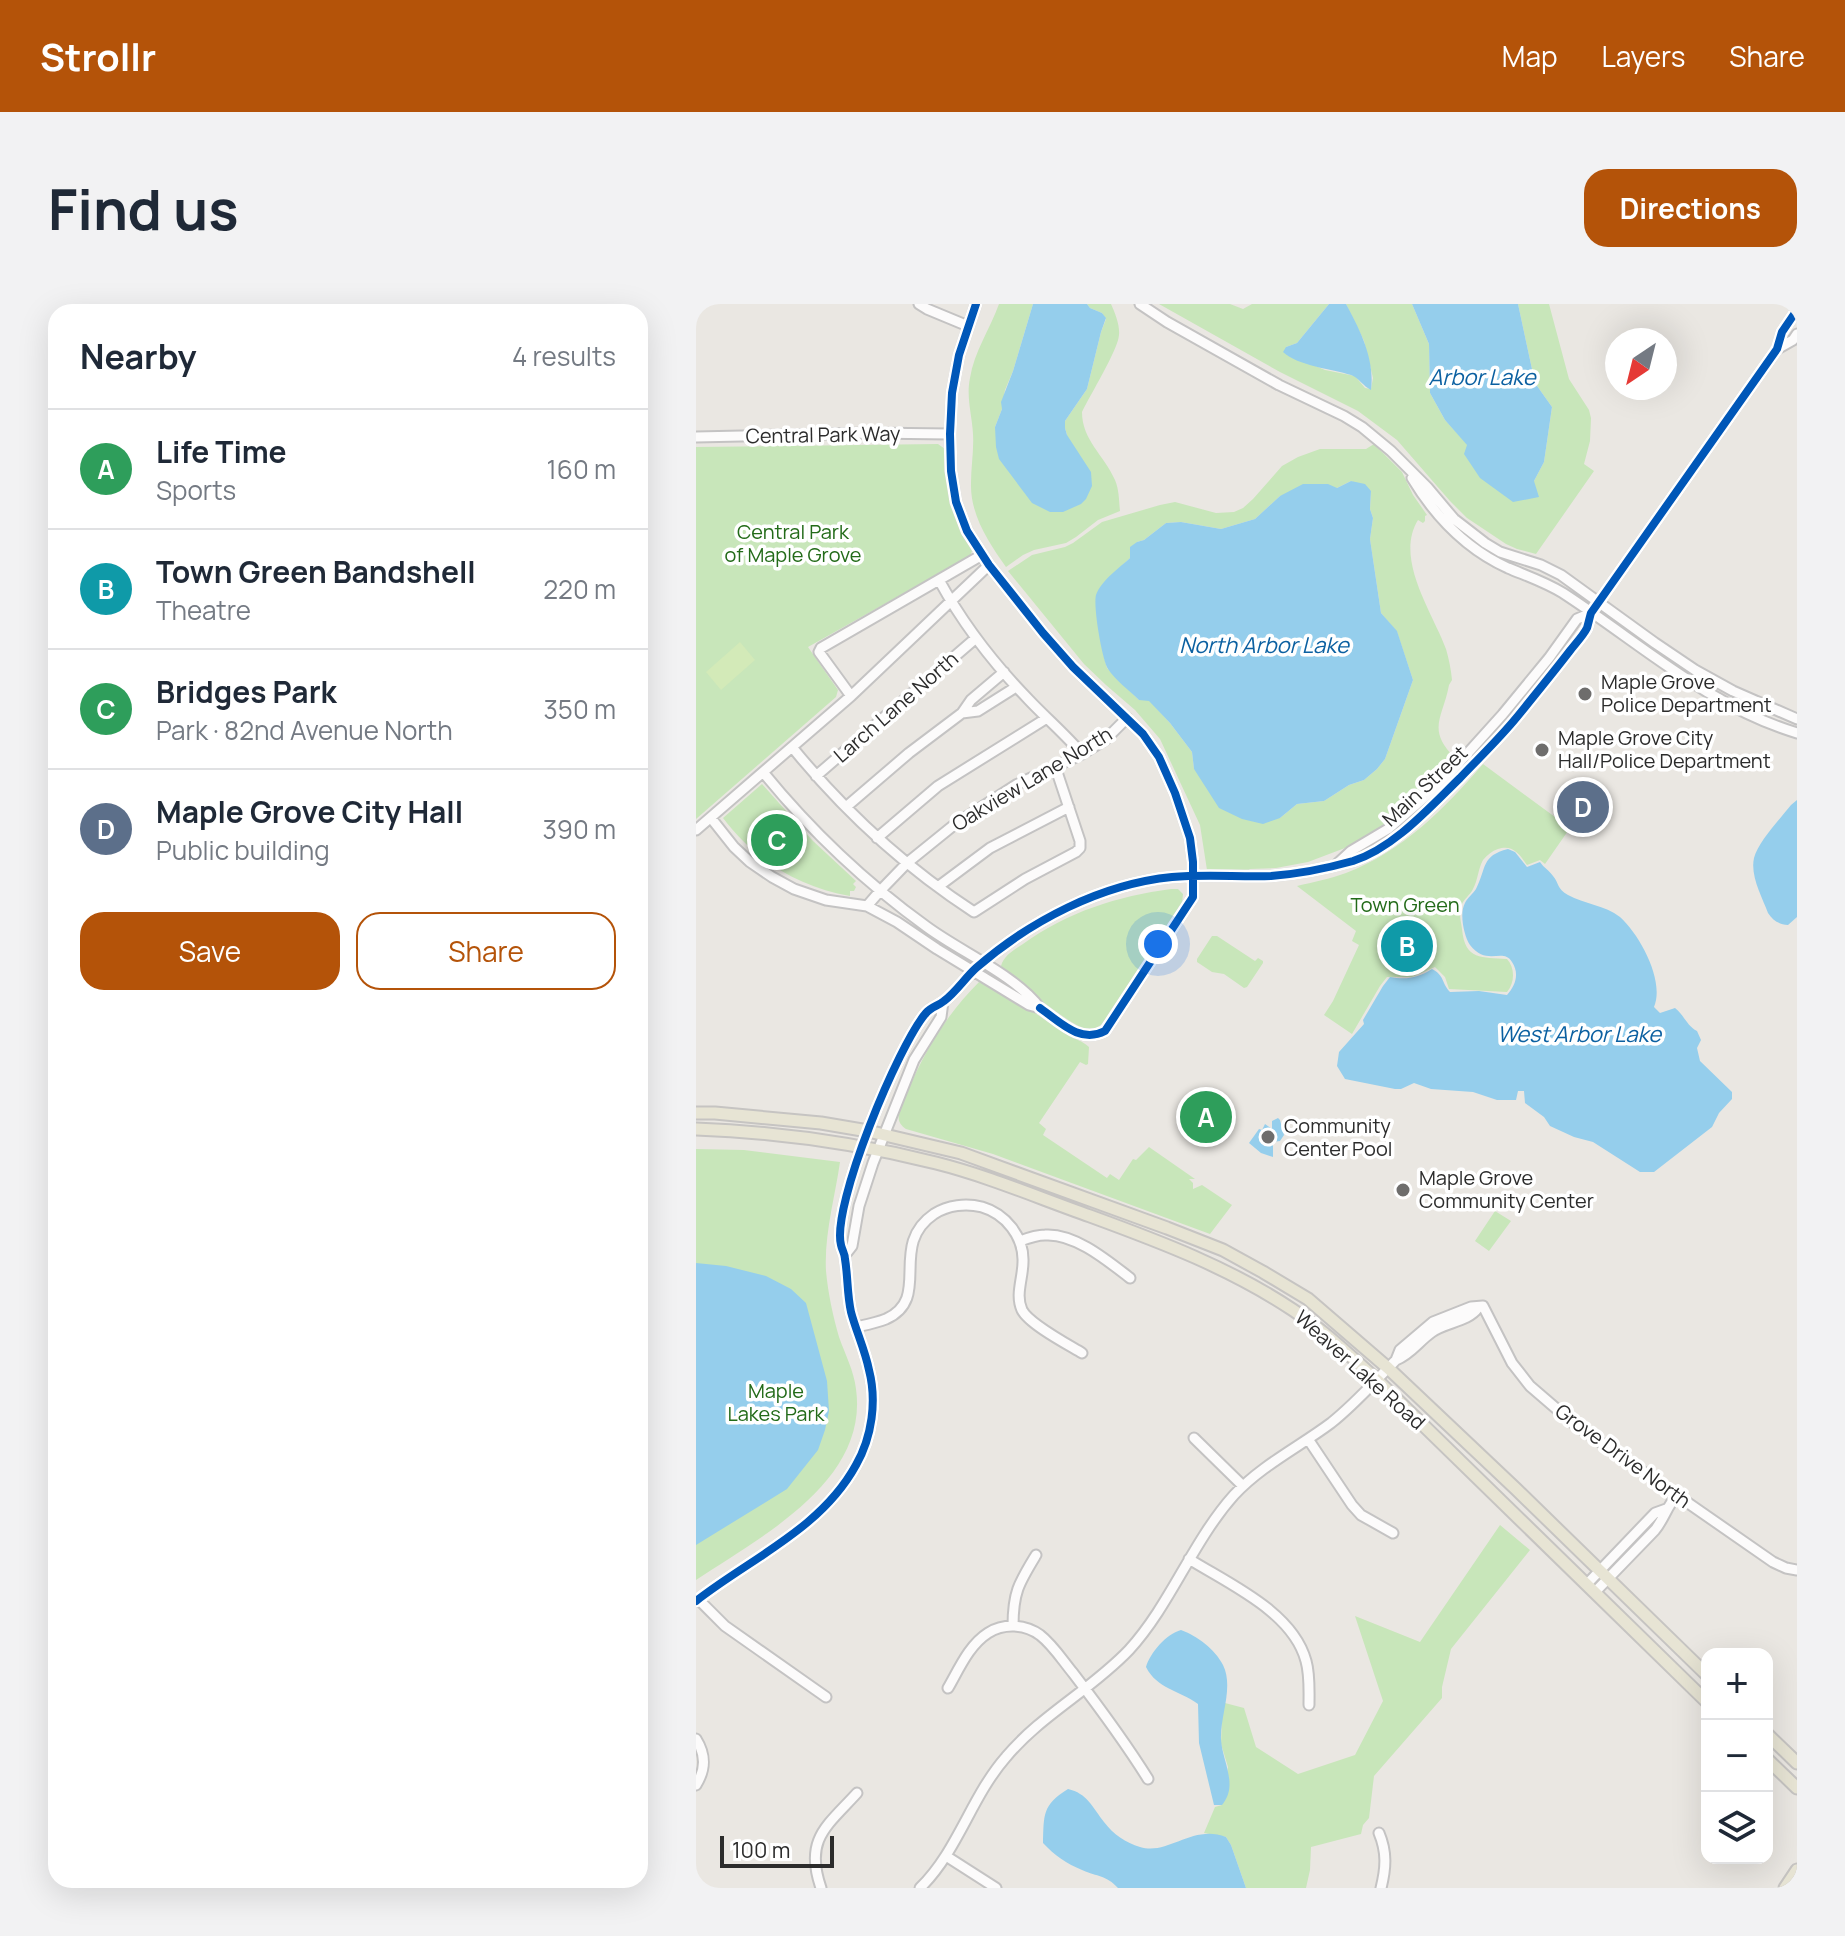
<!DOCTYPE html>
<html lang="en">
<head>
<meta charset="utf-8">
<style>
	body { margin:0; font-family:Manrope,sans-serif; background:#f2f2f3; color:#1f2937 }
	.controls { position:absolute; right:24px; bottom:24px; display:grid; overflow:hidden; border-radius:16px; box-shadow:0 8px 32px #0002 }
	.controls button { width:72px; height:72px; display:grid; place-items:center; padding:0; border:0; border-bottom:2px solid #e0e1e3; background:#fff; color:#1f2937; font:40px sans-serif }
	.compass { position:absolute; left:909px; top:24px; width:72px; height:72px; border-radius:50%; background:#fff; box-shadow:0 8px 32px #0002; rotate:215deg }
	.scale { position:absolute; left:24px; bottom:20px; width:114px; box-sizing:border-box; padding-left:8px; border:4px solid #2c2c2c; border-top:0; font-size:22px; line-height:28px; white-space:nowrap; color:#2c2c2c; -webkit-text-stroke:6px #fff; paint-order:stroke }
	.you { position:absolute; left:462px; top:640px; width:28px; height:28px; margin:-20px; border:6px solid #fff; border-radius:50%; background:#1a73e8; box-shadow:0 0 0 12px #1a73e833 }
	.badge { display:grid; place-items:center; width:52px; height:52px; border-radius:50%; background:#b45309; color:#fff; font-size:26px; font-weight:700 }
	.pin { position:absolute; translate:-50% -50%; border:4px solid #fff; box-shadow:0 2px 8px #0006 }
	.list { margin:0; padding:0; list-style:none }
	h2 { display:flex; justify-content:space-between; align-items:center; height:104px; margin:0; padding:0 32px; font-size:34px }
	h2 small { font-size:26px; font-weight:400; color:#747a83 }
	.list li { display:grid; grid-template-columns:52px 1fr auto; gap:24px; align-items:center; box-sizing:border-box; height:120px; padding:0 32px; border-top:2px solid #e0e1e3 }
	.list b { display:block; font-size:30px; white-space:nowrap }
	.list p { margin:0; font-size:26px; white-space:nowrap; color:#747a83 }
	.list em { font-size:26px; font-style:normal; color:#747a83 }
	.actions { display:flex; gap:16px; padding:24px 32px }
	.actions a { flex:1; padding:18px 0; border:2px solid #b45309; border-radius:24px; text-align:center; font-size:28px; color:#b45309 }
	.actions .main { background:#b45309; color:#fff }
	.icon { flex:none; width:44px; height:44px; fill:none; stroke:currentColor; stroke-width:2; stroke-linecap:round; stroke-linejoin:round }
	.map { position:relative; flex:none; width:1101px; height:1584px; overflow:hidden; border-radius:24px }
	header { display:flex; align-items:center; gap:48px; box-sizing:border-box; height:112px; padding:0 40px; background:#b45309; color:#fff }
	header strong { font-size:38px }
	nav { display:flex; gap:44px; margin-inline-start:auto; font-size:28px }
	.intro { display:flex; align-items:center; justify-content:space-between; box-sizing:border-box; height:192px; padding:0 48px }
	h1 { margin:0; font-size:56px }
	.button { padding:20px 36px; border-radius:24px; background:#b45309; color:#fff; font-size:28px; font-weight:700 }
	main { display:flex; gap:48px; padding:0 48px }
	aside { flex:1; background:#fff; border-radius:24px; box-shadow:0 8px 32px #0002 }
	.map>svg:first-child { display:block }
	.green { fill:#c8e6ba; fill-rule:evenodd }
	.pitch { fill:#d3eab8 }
	.water { fill:#95ceec }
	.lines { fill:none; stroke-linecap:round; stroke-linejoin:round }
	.minor-casing { stroke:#c4c3c3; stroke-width:13 }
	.major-casing { stroke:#c6c4c2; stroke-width:15 }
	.minor { stroke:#fcfbfb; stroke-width:9 }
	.major { stroke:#e7e4d4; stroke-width:11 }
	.cycleway-casing { stroke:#fff; stroke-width:13 }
	.cycleway { stroke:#0057b8; stroke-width:8 }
	.poi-dot { fill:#6e6d6c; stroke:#fff; stroke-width:3 }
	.labels { text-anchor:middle; stroke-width:7; stroke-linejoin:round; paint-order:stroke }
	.street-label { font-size:20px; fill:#2c2c2c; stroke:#fff }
	.park-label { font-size:20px; fill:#236b19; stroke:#fff }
	.poi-label { font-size:20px; fill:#2c2c2c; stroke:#fff; text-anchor:start }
	.water-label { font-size:22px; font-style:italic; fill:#0b60a1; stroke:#fff }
</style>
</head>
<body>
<header>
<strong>Strollr</strong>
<nav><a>Map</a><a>Layers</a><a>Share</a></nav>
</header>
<div class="intro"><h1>Find us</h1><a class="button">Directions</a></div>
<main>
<aside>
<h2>Nearby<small>4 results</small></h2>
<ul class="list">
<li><span class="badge" style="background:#2e9e5b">A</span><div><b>Life Time</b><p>Sports</p></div><em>160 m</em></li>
<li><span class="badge" style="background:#0f9aa8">B</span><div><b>Town Green Bandshell</b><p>Theatre</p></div><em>220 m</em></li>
<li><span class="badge" style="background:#2e9e5b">C</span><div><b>Bridges Park</b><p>Park · 82nd Avenue North</p></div><em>350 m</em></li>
<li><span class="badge" style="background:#5c6f8a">D</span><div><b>Maple Grove City Hall</b><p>Public building</p></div><em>390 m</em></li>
</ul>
<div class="actions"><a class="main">Save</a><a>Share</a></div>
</aside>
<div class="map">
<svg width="1101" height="1584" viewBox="0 0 1101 1584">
	<rect width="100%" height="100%" fill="#eae7e2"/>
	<!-- green -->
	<path class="green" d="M303,0H337L317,67L309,86L306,105L299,123L371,131L369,124V117L391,85L405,28L410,15L406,9L394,4L391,0H415C419,9 424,21 423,31C422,46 394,91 386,108C386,136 408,151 419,176C423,185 423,197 424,207L402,216L380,233L370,239L338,246L327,251L310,263C293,239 274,211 275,179C275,163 278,146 277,130C276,111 270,93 274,74C278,48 294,25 303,0Z
		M463,0H534L547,5L556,0H633L601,39L590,43L615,60L629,66L659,72L669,84L675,85L677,74L668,37L650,0H716L733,40L734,89L749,116L772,141L838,177L848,158L856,103L839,79L822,0H853L873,75L893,106L895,114L894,137L888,160L898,167L840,250L821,245L810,240L771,214L754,197L701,136L662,107L584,68Z
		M242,140L249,145C251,184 258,213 276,247L274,252L112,343L142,386L140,393L0,515V143Z
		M678,140L706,168L717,191L731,211L729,212V217L727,219L722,216C698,255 737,309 750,345C753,355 755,366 756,376L753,381C747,414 730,425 759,454L756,461L686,522L684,526L649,544L612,558L580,564L554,565L550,568L511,566L504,521L464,435L439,406L410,381L388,360L312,267L336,251L369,243L377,239L406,218L464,201L479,198L520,209L538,208L547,204L557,195L586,162L602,153L624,145H670ZM655,177L675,187L674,205L677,214L674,235L685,309L701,328L717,376L689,455L681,465L668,476L653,481L628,497L601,500L584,514L498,465L496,448L474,419L453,396H443L411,364L408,353L400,304L409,278L434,254L441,238L448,236L470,219L485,218L525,225L559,215L584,192L641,184Z
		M787,460L874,524L849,560L844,556L831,561C824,551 817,540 802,545C796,547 791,551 787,556C782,565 782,576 777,585C774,591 768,595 766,600C762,608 765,617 766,625C769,657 786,653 811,655C819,664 819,678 811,688L753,685L749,673L739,663L716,673H691L684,682L656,730L628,711L637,697L663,641L656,637L660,627L601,582C617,578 634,575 650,569C707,547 748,505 787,460Z
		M66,480L117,537L160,577L157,580L160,583L158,587H154V592C101,582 60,557 27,514Z
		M475,585H482L487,590L486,600L408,718C403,723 398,726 391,725C375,723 322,678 307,666L305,662C308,651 318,646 327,640C371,608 422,592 475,585Z
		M516,632H521L559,657L562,654L567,657V659L551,683L548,684L528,670L516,668L501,658V655Z
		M287,677C316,693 343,712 371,730C378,735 387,737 393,743L392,760L390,761L384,758L343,819L350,825L347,831L411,874L414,870L423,876L437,855L440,856L453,843L499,875H493L497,879V885L506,881L536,901L514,930L297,850L210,825C203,820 201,815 204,807C222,758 246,715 283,678Z
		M0,845L48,846L144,858C139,893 128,931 130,967C132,989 137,1012 143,1033C149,1050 158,1067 160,1085C173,1178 64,1233 0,1276Z
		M799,907L815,917L793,947L779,937Z
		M804,1221L834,1246L755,1345L746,1383V1394L678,1472L673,1514L667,1521L665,1530L615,1543L614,1566L610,1584H550L535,1541L530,1533L508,1529L519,1503L526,1501L532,1463L525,1440L526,1411L529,1399L548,1404L560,1443L602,1470L659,1451L687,1397L659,1312L724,1338Z"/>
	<!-- pitch -->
	<path class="pitch" d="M44,338L59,356L25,386L10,368Z"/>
	<!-- water -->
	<path class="water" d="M337,0H391L394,4L406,9L410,14L405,28L391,85L369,117V124L371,131L395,168L396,182L390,195L385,200L367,208H354L336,199L303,155L300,143L299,123L306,105L305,98L317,67Z
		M633,0H650C664,26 679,55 675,86C667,82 663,74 655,71C636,65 602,62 587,48L590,43L601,39Z
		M716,0H822L839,79L856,103L848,158L838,177L843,193L817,198L784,174L768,150L771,141L749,116L734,89L733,40Z
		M655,177L669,180L675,187L674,205L677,214L674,235L685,309L701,327L717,376L689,455L681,465L668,476L653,481L628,497L601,500L584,514L567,520L546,515L523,504L498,465L496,448L474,419L453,397L443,396C433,386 419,376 412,365C406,355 397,302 400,291C405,277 423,264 434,254V243L441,238L448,236L470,219L485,218L525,225L559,215L584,192L607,180H632L641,184Z
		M1101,496V613L1092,621C1083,620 1077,617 1072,609C1066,593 1054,572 1058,554C1062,538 1084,515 1095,501Z
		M812,545L819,548L831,563L844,558C848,564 853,566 857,572C863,579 861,585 872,591C888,600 909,601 924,613C944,631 969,677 958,703L964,709L979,704C988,711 991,722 1001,727L1005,736L1001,744L1004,757L1036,788V795L1023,809L1016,823L958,868H944L897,838L878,833L854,822L848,813L829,799L828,787H822L820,796H801L777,788L735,785L718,779L705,785H699L649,775L641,762L643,748L668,720L667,716L687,682L694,673C710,676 722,674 736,665C749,672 745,678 754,688L783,687L811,691C819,682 824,670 816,658C807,643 791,663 774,641C768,632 763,609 769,599C771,594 777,590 780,585C791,563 785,552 812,545Z
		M582,814L584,816L588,831L584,837L577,838V853L565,849L553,839L563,825L566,826L569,820L576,825V817Z
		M0,959L30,962L70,972L95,985L110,999L131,1077L133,1107L129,1126L122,1146L91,1185L0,1241Z
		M485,1326C501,1332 519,1345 527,1361C538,1383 524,1412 525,1435C526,1457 543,1481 526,1501H518L503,1439L502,1400C483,1386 461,1385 450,1363C454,1349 470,1330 485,1326Z
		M372,1485C391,1489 397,1504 408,1518C417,1530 430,1539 444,1543C472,1552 496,1520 530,1533L535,1541L550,1584H422C410,1571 402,1573 386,1566C371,1560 358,1551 347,1539C348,1511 346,1501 372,1485Z"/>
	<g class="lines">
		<!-- minor casing -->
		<g class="minor-casing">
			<path id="minor" d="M223,0L231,5L272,22
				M280,0L263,51L256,89L254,130L255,167L260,198L271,227L293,261L347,329L377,363L447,430L463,453L479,489L494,534L497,558V593L409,727C384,740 364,718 344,704
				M444,0L471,18L583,81L648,112L666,123L695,147L731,183L758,215L789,239L804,248L845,261L865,271L959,339L999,366L1037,387L1101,415
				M1081,45L1097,36L1101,30
				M0,133L173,129L254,130
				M716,174C739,212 770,245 812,264C831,272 849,278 867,289C944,339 1012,402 1101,429
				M243,276C267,320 298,360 333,396C350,414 370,431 386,450
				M308,368L275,396L266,409L282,407L320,383
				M155,392L123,348L125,344L286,251
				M96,443C148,507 209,563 278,608L329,575L380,548L384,544V537L359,462
				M120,472L280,334
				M150,503L213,449L266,409
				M15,514L38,543L54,558L76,573L98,585L130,596L171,602L201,618L241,645L333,701L344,704C319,671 265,648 231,623C169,578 115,527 67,468
				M0,526L155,392L293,261
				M181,534L242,482L351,414
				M641,560L655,547L692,525L744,480L807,410L853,354L881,315L895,309
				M243,582L294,544L373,503
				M171,602L184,587L211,559L258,521L320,481L386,450L409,436L431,414
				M324,937C332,934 340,931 349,931C379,929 412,957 434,974
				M149,951L156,942L163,902L177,859L218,756L245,713L247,698
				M160,1023C169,1021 180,1019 190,1015C237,994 191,942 238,910C252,901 270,899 286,903C310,910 328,933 327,958C327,974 319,991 326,1006C333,1020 371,1040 386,1049
				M700,1056L704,1046L737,1018L775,1003L787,1002L816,1059L834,1082L877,1119L1077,1258L1090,1264L1101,1266
				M498,1134L547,1182
				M612,1135L656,1201L665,1211L697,1229
				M493,1255C533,1280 597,1308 610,1357C614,1371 613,1387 613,1401
				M891,1280L959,1209L970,1205
				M899,1288L959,1226C968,1215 971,1202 981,1191
				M2,1295L29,1322L130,1393
				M0,1297C55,1254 125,1225 160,1161C176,1133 181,1097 173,1066C169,1046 160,1027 155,1008C151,990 152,973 149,955C149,950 146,946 145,941C135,902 203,740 230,709C235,703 242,702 248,697C260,688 269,674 280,664C334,617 405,580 476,573C509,570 542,573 575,572C601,570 632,564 657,557C698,544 734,503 764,474C783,454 803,435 821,413C838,392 856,370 873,348C879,340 887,332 891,324C892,321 894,312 895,309L1081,45L1086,28L1101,6
				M317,1322C317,1288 323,1279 340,1251
				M252,1384C263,1365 273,1341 292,1329C308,1319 329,1320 344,1331C357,1341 367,1357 377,1369C403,1403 429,1438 452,1475
				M0,1435C10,1451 10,1465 0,1481
				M683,1529C691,1548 690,1564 685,1584
				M250,1552L300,1584
				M125,1584C108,1535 131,1522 161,1489
				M224,1584C262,1547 275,1493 310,1453C345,1411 395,1386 433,1346C475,1300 496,1238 538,1191C566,1161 603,1143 635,1119C659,1100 679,1077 700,1056C715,1050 723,1037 736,1028C750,1018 772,1018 782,1004"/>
		</g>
		<!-- major casing -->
		<g class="major-casing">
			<path id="major" d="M0,809H19L125,819L172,827L265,849L471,924L527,946L567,968L612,995L692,1064L820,1185L1011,1371
				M0,825C81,828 161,839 240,859C292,872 343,894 394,912C465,938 534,964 597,1006C627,1026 654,1052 681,1076L1011,1398
				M1071,1430L1101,1459
				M1071,1455L1101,1484
				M1089,1584L1101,1566"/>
		</g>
		<!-- minor -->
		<use href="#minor" class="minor"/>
		<!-- major -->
		<use href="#major" class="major"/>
		<!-- cycleway casing -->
		<g class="cycleway-casing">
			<path id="cycleway" d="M280,0L263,51L256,89L254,130L255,167L260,198L271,227L293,261L347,329L377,363L447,430L463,453L479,489L494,534L497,558V593L409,727C384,740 364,718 344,704
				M0,1297C55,1254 125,1225 160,1161C176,1133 181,1097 173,1066C169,1046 160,1027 155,1008C151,990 152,973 149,955C149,950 146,946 145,941C135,902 203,740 230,709C235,703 242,702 248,697C260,688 269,674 280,664C334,617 405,580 476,573C509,570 542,573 575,572C601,570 632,564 657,557C698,544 734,503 764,474C783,454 803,435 821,413C838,392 856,370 873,348C879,340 887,332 891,324C892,321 894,312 895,309L1081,45L1086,28L1101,6"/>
		</g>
		<!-- cycleway -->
		<use href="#cycleway" class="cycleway"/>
	</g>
	<!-- markers -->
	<g class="poi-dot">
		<circle cx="889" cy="390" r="8"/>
		<circle cx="846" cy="446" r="8"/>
		<circle cx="572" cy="833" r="8"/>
		<circle cx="707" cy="886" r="8"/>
	</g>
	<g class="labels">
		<!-- street labels -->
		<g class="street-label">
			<text transform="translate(127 131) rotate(-1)" y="7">Central Park Way</text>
			<text transform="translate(200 403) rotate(-41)" y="7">Larch Lane North</text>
			<text transform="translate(336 475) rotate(-31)" y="7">Oakview Lane North</text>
			<text transform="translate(729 482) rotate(-43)" y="7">Main Street</text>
			<text transform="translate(664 1066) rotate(42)" y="7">Weaver Lake Road</text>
			<text transform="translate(927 1152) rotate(36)" y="7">Grove Drive North</text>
		</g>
		<!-- park labels -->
		<g class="park-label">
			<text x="97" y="235">Central Park<tspan x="97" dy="23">of Maple Grove</tspan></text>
			<text x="709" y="608">Town Green</text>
			<text x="80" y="1094">Maple<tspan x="80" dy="23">Lakes Park</tspan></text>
		</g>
		<!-- poi labels -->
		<g class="poi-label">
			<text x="905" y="385">Maple Grove<tspan x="905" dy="23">Police Department</tspan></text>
			<text x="862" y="441">Maple Grove City<tspan x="862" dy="23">Hall/Police Department</tspan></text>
			<text x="588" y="829">Community<tspan x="588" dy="23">Center Pool</tspan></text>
			<text x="723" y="881">Maple Grove<tspan x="723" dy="23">Community Center</tspan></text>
		</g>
		<!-- water labels -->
		<g class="water-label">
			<text x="786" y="81">Arbor Lake</text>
			<text x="568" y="349">North Arbor Lake</text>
			<text x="883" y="738">West Arbor Lake</text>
		</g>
	</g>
</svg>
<div class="controls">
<button>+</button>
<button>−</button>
<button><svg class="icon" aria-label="layers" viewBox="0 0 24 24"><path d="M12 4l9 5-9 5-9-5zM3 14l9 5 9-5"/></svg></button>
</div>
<svg class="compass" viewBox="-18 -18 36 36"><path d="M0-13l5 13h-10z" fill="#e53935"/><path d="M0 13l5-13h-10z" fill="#747a83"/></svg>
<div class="scale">100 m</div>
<div class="you"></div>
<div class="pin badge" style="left:510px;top:813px;background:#2e9e5b">A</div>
<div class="pin badge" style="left:711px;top:642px;background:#0f9aa8">B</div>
<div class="pin badge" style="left:81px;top:536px;background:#2e9e5b">C</div>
<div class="pin badge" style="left:887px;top:503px;background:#5c6f8a">D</div>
</div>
</main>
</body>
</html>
